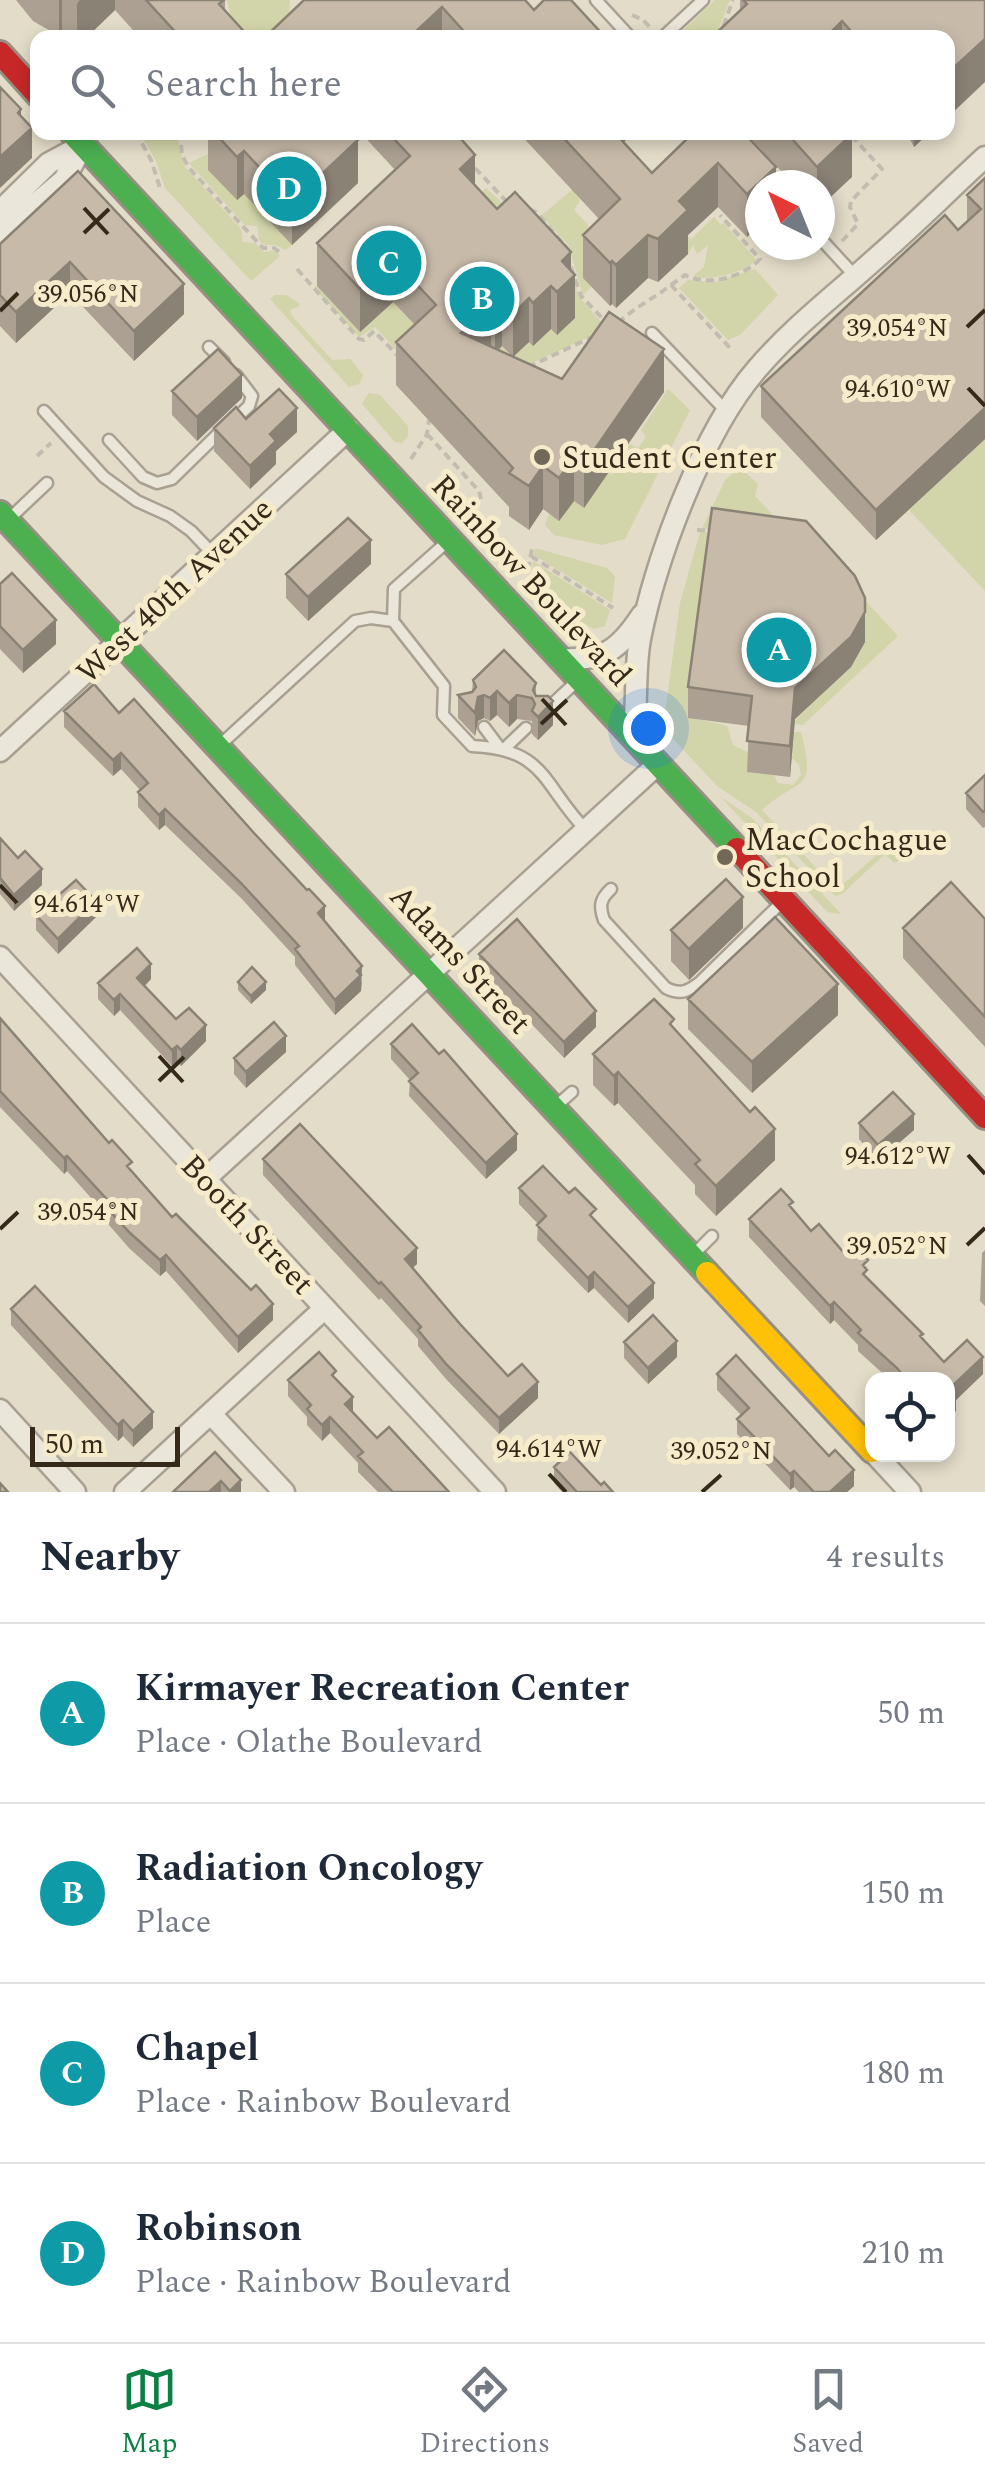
<!DOCTYPE html>
<html lang="en">
<head>
<meta charset="utf-8">
<style>
	body { margin:0; font-family:Spectral,serif; background:#f6f6f7; color:#1f2937 }
	.controls { position:absolute; right:30px; bottom:30px; display:grid; overflow:hidden; border-radius:20px; box-shadow:0 5px 15px #0003 }
	.controls button { width:90px; height:90px; display:grid; place-items:center; padding:0; border:0; border-bottom:2px solid #e0e1e3; background:#fff; color:#1f2937; font:50px sans-serif }
	.compass { position:absolute; left:745px; top:170px; width:90px; height:90px; border-radius:50%; background:#fff; box-shadow:0 5px 15px #0003; rotate:317deg }
	.scale { position:absolute; left:30px; bottom:25px; width:150px; box-sizing:border-box; padding-left:10px; border:5px solid #35291a; border-top:0; font-size:28px; line-height:35px; white-space:nowrap; color:#35291a; -webkit-text-stroke:8px #f6eccb; paint-order:stroke }
	.you { position:absolute; left:648px; top:728px; width:35px; height:35px; margin:-25px; border:8px solid #fff; border-radius:50%; background:#1a73e8; box-shadow:0 0 0 15px #1a73e833 }
	.badge { display:grid; place-items:center; width:65px; height:65px; border-radius:50%; background:#0b8043; color:#fff; font-size:32px; font-weight:700 }
	.pin { position:absolute; translate:-50% -50%; border:5px solid #fff; box-shadow:0 2px 10px #0006 }
	.list { margin:0; padding:0; list-style:none }
	h2 { display:flex; justify-content:space-between; align-items:center; height:130px; margin:0; padding:0 40px; font-size:42px }
	h2 small { font-size:32px; font-weight:400; color:#747a83 }
	.list li { display:grid; grid-template-columns:65px 1fr auto; gap:30px; align-items:center; box-sizing:border-box; height:180px; padding:0 40px; border-top:2px solid #e0e1e3 }
	.list b { display:block; font-size:38px; white-space:nowrap }
	.list p { margin:0; font-size:32px; white-space:nowrap; color:#747a83 }
	.list em { font-size:32px; font-style:normal; color:#747a83 }
	.icon { flex:none; width:55px; height:55px; fill:none; stroke:currentColor; stroke-width:2; stroke-linecap:round; stroke-linejoin:round }
	.map { position:relative; flex:none; width:985px; height:1492px; overflow:hidden }
	.search { position:absolute; background:#fff; box-shadow:0 5px 15px #0003; left:30px; right:30px; top:30px; height:110px; display:flex; align-items:center; gap:25px; box-sizing:border-box; padding:0 35px; border-radius:20px; color:#747a83; font-size:38px }
	.sheet { height:850px; background:#fff }
	nav { display:flex; justify-content:space-around; align-items:center; box-sizing:border-box; height:140px; border-top:2px solid #e0e1e3; background:#fff; font-size:28px; color:#747a83 }
	nav a { display:grid; justify-items:center; gap:5px }
	nav .on { color:#0b8043 }
	.map>svg:first-child { display:block }
	.green { fill:#d2d4a9 }
	.lines { fill:none; stroke-linecap:round; stroke-linejoin:round }
	.lane-casing { stroke:#a8a092; stroke-width:15 }
	.street-casing { stroke:#a8a092; stroke-width:25 }
	.fast-casing { stroke:#979082; stroke-width:28 }
	.slow-casing { stroke:#979082; stroke-width:28 }
	.jam-casing { stroke:#979082; stroke-width:28 }
	.path { stroke:#c3bdb1; stroke-width:4; stroke-dasharray:8 5; stroke-linecap:butt }
	.lane { stroke:#ebe6da; stroke-width:10 }
	.street { stroke:#ebe6da; stroke-width:20 }
	.fast { stroke:#4caf50; stroke-width:22 }
	.slow { stroke:#ffc107; stroke-width:22 }
	.jam { stroke:#c62828; stroke-width:22 }
	.wall { fill:#aba091; fill-rule:evenodd }
	.shaded-wall { fill:#8b8276 }
	.building { fill:#c7baa9; stroke:#8b8276; stroke-width:2.5 }
	.ticks { fill:none; stroke:#35291a; stroke-width:4 }
	.poi-dot { fill:#726857; stroke:#f6eccb; stroke-width:4 }
	.labels { text-anchor:middle; stroke-width:10; stroke-linejoin:round; paint-order:stroke }
	.poi-label { font-size:32px; fill:#35291a; stroke:#f6eccb; text-anchor:start }
	.street-label { font-size:32px; fill:#35291a; stroke:#f6eccb }
	.ticks-label { font-size:25px; text-anchor:middle; fill:#35291a; stroke:#f6eccb; stroke-width:10; stroke-linejoin:round; paint-order:stroke }
</style>
</head>
<body>
<div class="map">
<svg width="985" height="1492" viewBox="0 0 985 1492">
	<rect width="100%" height="100%" fill="#e3dcc8"/>
	<!-- green -->
	<path class="green" d="M227,0H290C290,40 259,44 232,23Z
		M715,0H730L715,37L675,38Z
		M140,133L177,138L185,167L241,229L243,242L255,243L264,252L275,251L280,256L251,281L165,188L156,161Z
		M210,153L292,245L286,250L275,245H264L259,240L257,226L245,225L189,163Z
		M581,182L585,186L576,194L580,200L574,210L588,225L591,287L583,295L568,244L541,216Z
		M486,188L568,265L579,297L603,324L600,332L518,369L475,371L502,346L513,357L529,342L534,345L551,329L557,335L460,213Z
		M714,217L721,225L724,223L756,260C744,273 714,279 696,278L694,275L704,267L708,245L697,254L693,245L688,254L679,244L687,236L691,239Z
		M755,269L778,295L740,335L728,340L679,288L688,280L715,282Z
		M317,286L393,302L440,352L414,369L375,327L359,337L314,288Z
		M275,295H286L299,303L300,306L290,310L292,316L332,360L350,359L363,375L359,384L349,387L270,299Z
		M668,389L690,410L625,539L602,545L554,535L545,525L549,514L574,501L584,508L608,473L612,475L630,444L638,448L646,437L641,430Z
		M369,393L380,395L408,426V436L402,443L395,442L362,404Z
		M985,439V591L909,510Z
		M736,471L746,473L758,484L755,496L787,530L702,529L725,480Z
		M700,532L717,533L689,717L727,726L733,745L749,753L747,772L774,775L778,783L793,785L801,775L799,765L792,758L794,732H801C817,795 800,775 762,810L835,888L848,880L885,848L901,860L894,863L885,854L842,894L835,896L756,812L717,786L663,728L680,603Z
		M535,548L607,568L615,576L612,603L534,555Z
		M533,561L610,610L605,626L594,629L579,621L532,571Z
		M835,568L898,636L803,725L795,724L796,719L851,667L865,642Z
		M721,797L752,818L841,914L827,912Z"/>
	<g class="lines">
		<!-- lane casing -->
		<g class="lane-casing">
			<path id="lane" d="M596,0L631,38
				M662,38L703,0
				M820,238L855,276
				M652,333L726,411
				M209,347L224,362
				M44,411L104,477L137,501L170,516L191,531L213,554
				M234,420L249,406L252,396L236,375
				M109,440L143,477L157,483L172,479L221,431
				M8,520L47,483
				M448,541L394,589L393,621L444,686L443,715L472,746C546,749 542,784 585,829
				M547,709L575,683
				M484,727L499,747
				M219,746L355,621L371,618L393,621
				M505,748L526,728
				M611,889C600,899 599,906 604,920L666,988C680,995 687,992 699,983L781,903
				M555,1107L572,1092
				M692,1256L712,1236"/>
		</g>
		<!-- street casing -->
		<g class="street-casing">
			<path id="street" d="M0,211L49,163L81,146
				M0,234L64,180L83,145
				M561,659C604,661 619,650 642,615
				M633,737C638,704 634,672 640,639C656,558 703,431 757,369C792,328 834,296 874,260C912,227 948,191 985,157
				M0,751L349,429
				M0,957L495,1492
				M205,1179L658,764
				M0,1410L75,1492
				M211,1414L284,1492
				M875,1454L910,1492
				M125,1492L325,1308"/>
		</g>
		<!-- fast casing -->
		<g class="fast-casing">
			<path id="fast" d="M71,132L737,849
				M0,513L707,1273"/>
		</g>
		<!-- slow casing -->
		<g class="slow-casing">
			<path id="slow" d="M707,1273L872,1451"/>
		</g>
		<!-- jam casing -->
		<g class="jam-casing">
			<path id="jam" d="M0,53L38,95
				M737,849L985,1117"/>
		</g>
		<!-- path -->
		<path class="path" d="M632,15L643,20L652,29
			M719,38L733,0
			M136,132L151,160L161,191
			M159,132L179,134
			M180,132L182,155L189,168L263,248H274L282,254
			M475,168L506,201
			M529,209L536,212L567,248
			M842,241L858,224L850,207L851,201L882,169L848,132
			M571,267L581,296L605,321
			M297,269L359,339L364,340L374,331L400,358
			M671,285L685,275C707,287 744,277 760,259L720,215
			M618,323C635,307 653,299 671,285L732,350
			M528,367L592,337
			M427,434L479,491L481,499
			M37,456L51,443
			M411,459L427,434L429,420
			M697,530L712,531
			M531,556L613,608
			M528,570L532,549"/>
		<!-- lane -->
		<use href="#lane" class="lane"/>
		<!-- street -->
		<use href="#street" class="street"/>
		<!-- fast -->
		<use href="#fast" class="fast"/>
		<!-- slow -->
		<use href="#slow" class="slow"/>
		<!-- jam -->
		<use href="#jam" class="jam"/>
	</g>
	<!-- wall -->
	<path class="wall" d="M16,0H225V10L250,38H140L115,10L86,38H68L62,32L59,36L33,21Z
		M304,0L534,10L606,38H264Z
		M740,0H985L948,38H711L740,10Z
		M208,132H324L358,183L292,245L244,194L237,200L208,170Z
		M360,132H455L475,186L497,209L571,271L575,318L557,335L551,329L533,346L529,342L513,357L562,379L664,392L584,508L574,501L559,521L543,509L529,530L509,516V507L396,385V342L415,325L393,302L360,332L317,286V243L395,170ZM502,346L512,356L498,350Z
		M518,132H634L623,143L652,173L694,132L776,185L747,237L718,207L688,235V254L658,282L648,278L616,308L612,304L610,306L583,278V235L599,219Z
		M745,132H851L852,177L820,185H794Z
		M906,132H930L914,147Z
		M78,171L184,314L134,361L70,293L16,343L0,326V244Z
		M985,178V439L876,540L761,417V386L958,230L967,221V195Z
		M172,391L242,398L197,441L172,415Z
		M246,419L297,432L276,451V464L250,489L214,451V428Z
		M371,564L308,621L286,598V574Z
		M0,584L56,644L23,673L0,649Z
		M865,642L851,667L795,719L790,777L747,772L749,726L688,718V687Z
		M473,680L536,683V696L553,725L538,740L532,734V721L517,719L509,727L497,715L490,721L484,718L478,721L475,736L458,718V695L472,692Z
		M64,711L119,713L325,922L362,982L361,991L335,1015L295,965V957L241,898L165,825L159,830L138,807V792L140,790L121,769L113,776L64,727Z
		M985,775V827L983,828L966,809V793Z
		M0,838L42,885L14,911L0,894Z
		M36,915L96,917L58,954L36,930Z
		M985,919V1047L903,958V928Z
		M743,928L689,980L671,961V930Z
		M479,954L596,1027L564,1058L479,969Z
		M151,979L145,986L176,1019L206,1041L181,1066L177,1062L172,1066L120,1010L114,1016L98,999V983Z
		M238,982L266,990L251,1004L238,990Z
		M688,999L838,1015L752,1093L688,1029Z
		M0,1018L172,1217L273,1320L238,1353L166,1271L160,1276L129,1248L109,1225V1218L67,1171L64,1174L0,1107Z
		M674,1028L775,1160L716,1216L695,1194V1185L618,1103L614,1106L593,1085V1054Z
		M391,1044L517,1150L486,1179L409,1096L410,1080L391,1059Z
		M286,1052L246,1088L234,1074V1058Z
		M859,1123L914,1130L878,1161L859,1139Z
		M263,1159L417,1264L412,1268L460,1324L508,1376L538,1398L499,1434L446,1379L418,1346V1339L381,1298L379,1300L263,1175Z
		M519,1188L596,1221L654,1298L628,1323L594,1288L588,1293L537,1240L538,1224L519,1204Z
		M793,1210L811,1231L867,1278L944,1362L983,1374L956,1400V1411L948,1380H890L858,1351V1345L834,1320L830,1324L749,1237V1219Z
		M985,1250V1306L980,1301L982,1253Z
		M11,1309L153,1428L133,1447L123,1436L118,1441L11,1325Z
		M624,1342L677,1357L648,1384L624,1358Z
		M717,1374L854,1486L847,1492H799L794,1487L790,1490L737,1434V1419L741,1415L717,1390Z
		M288,1380H336L353,1412L377,1438L449,1492H378L358,1472V1463L330,1433L322,1441L307,1425V1417L288,1396Z
		M215,1452L241,1492H173Z
		M554,1467L601,1485L613,1492H562L554,1483Z"/>
	<!-- shaded-wall -->
	<path class="shaded-wall" d="M59,0H62V32L59,36Z
		M80,0H115V10L86,38H77V4Z
		M442,7V38H409Z
		M842,21V38H825Z
		M985,39V82L948,117V73Z
		M21,109V138L32,128V158L0,188V157L18,113Z
		M602,132H634L602,163Z
		M914,132H930L914,147Z
		M852,134V177L820,207V185H817V167Z
		M358,140V183L292,245V202Z
		M244,151V194L237,200V157Z
		M475,155V198L460,169Z
		M718,163V207L688,235V254L658,282V239L679,201Z
		M776,167V185H760V225L747,237V194Z
		M648,235V278L616,308V265Z
		M571,252V279L575,275V318L557,335V292L562,261Z
		M393,259V302L360,332V289Z
		M612,261V304L610,306V263Z
		M70,262V293L16,343V312Z
		M184,284V314L134,361V331Z
		M551,286V329L533,346V303Z
		M529,298V342L513,357V314Z
		M502,303V346L495,353V310Z
		M491,305V348L461,333Z
		M664,349V392L584,508V465Z
		M242,375V398L197,441V417Z
		M297,408V432L276,451V464L250,489V466L270,434Z
		M985,408V439L876,540V510Z
		M574,458V501L559,521V478Z
		M543,466V509L529,530V486Z
		M371,540V564L308,621V597Z
		M865,612V642L851,667L795,719L790,777V746L795,688Z
		M56,620V644L23,673V650Z
		M497,691V715L490,721V698Z
		M484,695V718L478,721L475,736V713L478,697Z
		M517,695V719L509,727V703Z
		M553,701V725L538,740V717Z
		M121,753V769L113,776V760Z
		M165,809V825L159,830V815Z
		M42,869V885L14,911V895Z
		M743,897V928L689,980V949Z
		M96,901V917L58,954V939Z
		M325,906V922L318,913Z
		M151,964V979L137,993V978Z
		M362,966L361,991L335,1015V1000Z
		M266,982V990L251,1004V996Z
		M838,984V1015L752,1093V1062Z
		M120,994V1010L114,1016V1000Z
		M596,1011V1027L564,1058V1042Z
		M206,1025V1041L181,1066V1050Z
		M286,1036V1052L246,1088V1072Z
		M177,1046V1062L172,1066V1050Z
		M618,1072V1103L614,1106V1076Z
		M914,1114V1130L878,1161V1145Z
		M775,1129V1160L716,1216V1186Z
		M517,1134V1150L486,1179V1163Z
		M67,1156V1171L64,1174V1158Z
		M417,1248V1264L405,1275V1259Z
		M166,1255V1271L160,1276V1260Z
		M594,1272V1288L588,1293V1278Z
		M654,1283V1298L628,1323V1307Z
		M834,1302V1320L830,1324V1306Z
		M273,1304V1320L238,1353V1337Z
		M677,1341V1357L648,1384V1368Z
		M983,1357V1374L956,1400V1411L948,1419V1402L950,1388Z
		M538,1382V1398L499,1434V1418Z
		M353,1397V1413L345,1404Z
		M153,1412V1428L133,1447V1431Z
		M330,1417V1433L322,1441V1425Z
		M123,1420V1436L118,1441V1425Z
		M854,1470V1486L847,1492H830Z
		M794,1471V1487L790,1490V1474Z
		M241,1480V1492H230V1491Z
		M221,1481V1492H209Z"/>
	<!-- building -->
	<path class="building" d="M146,0H224L219,4L250,38H181Z
		M304,0H525L534,10L544,0H571L606,38H470L442,7L409,38H264Z
		M743,0H985V39L948,73V38H857L842,21L825,38H711L747,4Z
		M0,87L21,109L18,113L32,128L0,157Z
		M214,132H324L326,135L329,132H351L358,140L292,202L244,151L237,157Z
		M401,132H455L475,155L460,169L497,209L515,192L571,252L562,261L575,275L557,292L551,286L533,303L529,298L513,314L502,303L495,310L491,305L461,333L562,379L609,312L664,349L584,465L574,458L559,478L543,466L529,486L509,473L513,468L396,342L436,305L393,259L360,289L317,243L410,156L395,140L402,134Z
		M558,132H614L652,173L694,132H743L776,167L747,194L718,163L679,201L688,210L658,239L648,235L616,265L612,261L610,263L583,235L620,199Z
		M786,132H851L852,134L817,167Z
		M78,171L184,284L134,331L70,262L16,312L0,295V244Z
		M985,178V408L876,510L761,386L945,215L958,230L981,209L967,195Z
		M218,349L242,375L197,417L172,391Z
		M279,389L297,408L270,434L276,441L250,466L214,428L236,407L246,419Z
		M712,508L806,521L855,576L865,598V612L851,637L795,688L790,746L747,741L752,696L688,687Z
		M348,518L371,540L308,597L286,574Z
		M12,573L56,620L23,650L0,626V584Z
		M504,650L536,683L533,690L536,696H548L553,701L538,717L532,711L535,704L532,698L517,695L509,703L497,691L490,698L484,695L478,697L475,713L458,695L472,692L476,687L473,680Z
		M94,684L119,713L134,699L254,833L307,890L309,889L325,906L318,913L362,966L357,971L361,975L335,1000L295,949L299,946L241,883L165,809L159,815L138,792L148,783L121,753L113,760L64,711Z
		M985,775V811L983,812L966,793Z
		M0,838L18,858L25,851L42,869L14,895L0,878Z
		M726,879L743,897L689,949L671,930Z
		M76,880L96,901L58,939L36,915Z
		M951,882L985,919V1017L903,928Z
		M775,917L838,984L752,1062L688,999Z
		M517,919L596,1011L564,1042L479,954Z
		M137,948L151,964L137,978L176,1019L189,1008L206,1025L181,1050L177,1046L172,1050L120,994L114,1000L98,983Z
		M252,967L266,982L251,996L238,982Z
		M654,999L674,1019L670,1024L750,1112L755,1107L775,1129L716,1186L695,1164L700,1160L618,1072L614,1076L593,1054Z
		M0,1018L109,1143L112,1140L132,1162L127,1166L172,1217L176,1214L251,1290L256,1285L273,1304L238,1337L166,1255L160,1260L129,1232L109,1210L113,1206L67,1156L64,1158L0,1091Z
		M274,1022L286,1036L246,1072L234,1058Z
		M412,1024L439,1054L444,1050L517,1134L486,1163L409,1081L418,1073L391,1044Z
		M893,1092L914,1114L878,1145L859,1123Z
		M300,1124L417,1248L405,1259L460,1324L508,1376L522,1364L538,1382L499,1418L446,1364L418,1330L421,1327L381,1282L379,1284L263,1159Z
		M543,1166L569,1193L575,1188L596,1209L590,1215L654,1283L628,1307L594,1272L588,1278L537,1225L546,1216L519,1188Z
		M781,1189L793,1202L789,1205L811,1231L819,1224L845,1254L854,1246L868,1260L863,1265L867,1270L863,1274L923,1334L920,1336L944,1362L967,1340L983,1357L950,1388L956,1394L948,1402V1380H907L897,1368L858,1333L861,1330L834,1302L830,1306L749,1219Z
		M35,1286L153,1412L133,1431L123,1420L118,1425L11,1309Z
		M653,1315L677,1341L648,1368L624,1342Z
		M319,1352L336,1371L332,1375L353,1397L345,1404L377,1438L389,1427L449,1492H393L358,1456L363,1452L330,1417L322,1425L307,1409L311,1405L288,1380Z
		M736,1355L829,1456L835,1450L854,1470L830,1492H814L794,1471L790,1474L737,1419L749,1408L717,1374Z
		M215,1452L241,1480L230,1491L221,1481L209,1492H173Z
		M570,1452L601,1485L604,1482L613,1492H577L554,1467Z
		M0,1483L8,1492H0Z"/>
	<!-- ticks -->
	<path class="ticks" d="M84,208L108,234M84,233L109,209M0,311L18,293M967,327L985,310M968,388L985,406M542,699L566,725M541,724L567,700M0,885L17,903M159,1056L183,1082M159,1081L184,1057M968,1155L985,1174M0,1229L18,1212M967,1245L985,1228M549,1474L566,1492M702,1492L721,1475"/>
	<!-- markers -->
	<g class="poi-dot">
		<circle cx="542" cy="457" r="10"/>
		<circle cx="725" cy="857" r="10"/>
	</g>
	<g class="labels">
		<!-- poi labels -->
		<g class="poi-label">
			<text x="562" y="468">Student Center</text>
			<text x="745" y="850">MacCochague<tspan x="745" dy="37">School</tspan></text>
		</g>
		<!-- street labels -->
		<g class="street-label">
			<text transform="translate(532 580) rotate(47)" y="11">Rainbow Boulevard</text>
			<text transform="translate(174 590) rotate(-43)" y="11">West 40th Avenue</text>
			<text transform="translate(461 959) rotate(47)" y="11">Adams Street</text>
			<text transform="translate(248 1224) rotate(47)" y="11">Booth Street</text>
		</g>
	</g>
	<g class="ticks-label">
		<text x="88" y="302">39.056°N</text>
		<text x="897" y="336">39.054°N</text>
		<text x="898" y="397">94.610°W</text>
		<text x="87" y="912">94.614°W</text>
		<text x="898" y="1164">94.612°W</text>
		<text x="88" y="1220">39.054°N</text>
		<text x="897" y="1254">39.052°N</text>
		<text x="549" y="1457">94.614°W</text>
		<text x="721" y="1459">39.052°N</text>
	</g>
</svg>
<div class="controls">
<button><svg class="icon" aria-label="locate" viewBox="0 0 24 24"><circle cx="12" cy="12" r="6"/><path d="M12 2v4M12 18v4M2 12h4M18 12h4"/></svg></button>
</div>
<svg class="compass" viewBox="-18 -18 36 36"><path d="M0-13l5 13h-10z" fill="#e53935"/><path d="M0 13l5-13h-10z" fill="#747a83"/></svg>
<div class="scale">50 m</div>
<div class="you"></div>
<div class="pin badge" style="left:779px;top:650px;background:#0f9aa8">A</div>
<div class="pin badge" style="left:482px;top:299px;background:#0f9aa8">B</div>
<div class="pin badge" style="left:389px;top:263px;background:#0f9aa8">C</div>
<div class="pin badge" style="left:289px;top:189px;background:#0f9aa8">D</div>
<div class="search"><svg class="icon" aria-label="search" viewBox="0 0 24 24"><circle cx="10" cy="10" r="6"/><path d="M15 15l6 6"/></svg>Search here</div>
</div>
<section class="sheet">
<h2>Nearby<small>4 results</small></h2>
<ul class="list">
<li><span class="badge" style="background:#0f9aa8">A</span><div><b>Kirmayer Recreation Center</b><p>Place · Olathe Boulevard</p></div><em>50 m</em></li>
<li><span class="badge" style="background:#0f9aa8">B</span><div><b>Radiation Oncology</b><p>Place</p></div><em>150 m</em></li>
<li><span class="badge" style="background:#0f9aa8">C</span><div><b>Chapel</b><p>Place · Rainbow Boulevard</p></div><em>180 m</em></li>
<li><span class="badge" style="background:#0f9aa8">D</span><div><b>Robinson</b><p>Place · Rainbow Boulevard</p></div><em>210 m</em></li>
</ul>
</section>
<nav>
<a class="on"><svg class="icon" aria-label="map" viewBox="0 0 24 24"><path d="M3 6l6-2 6 2 6-2v14l-6 2-6-2-6 2zM9 4v14M15 6v14"/></svg>Map</a>
<a><svg class="icon" aria-label="directions" viewBox="0 0 24 24"><path d="M12 3l9 9-9 9-9-9zM9 14v-3h6M13 9l2 2-2 2"/></svg>Directions</a>
<a><svg class="icon" aria-label="saved" viewBox="0 0 24 24"><path d="M7 4h10v16l-5-4-5 4z"/></svg>Saved</a>
</nav>
</body>
</html>
